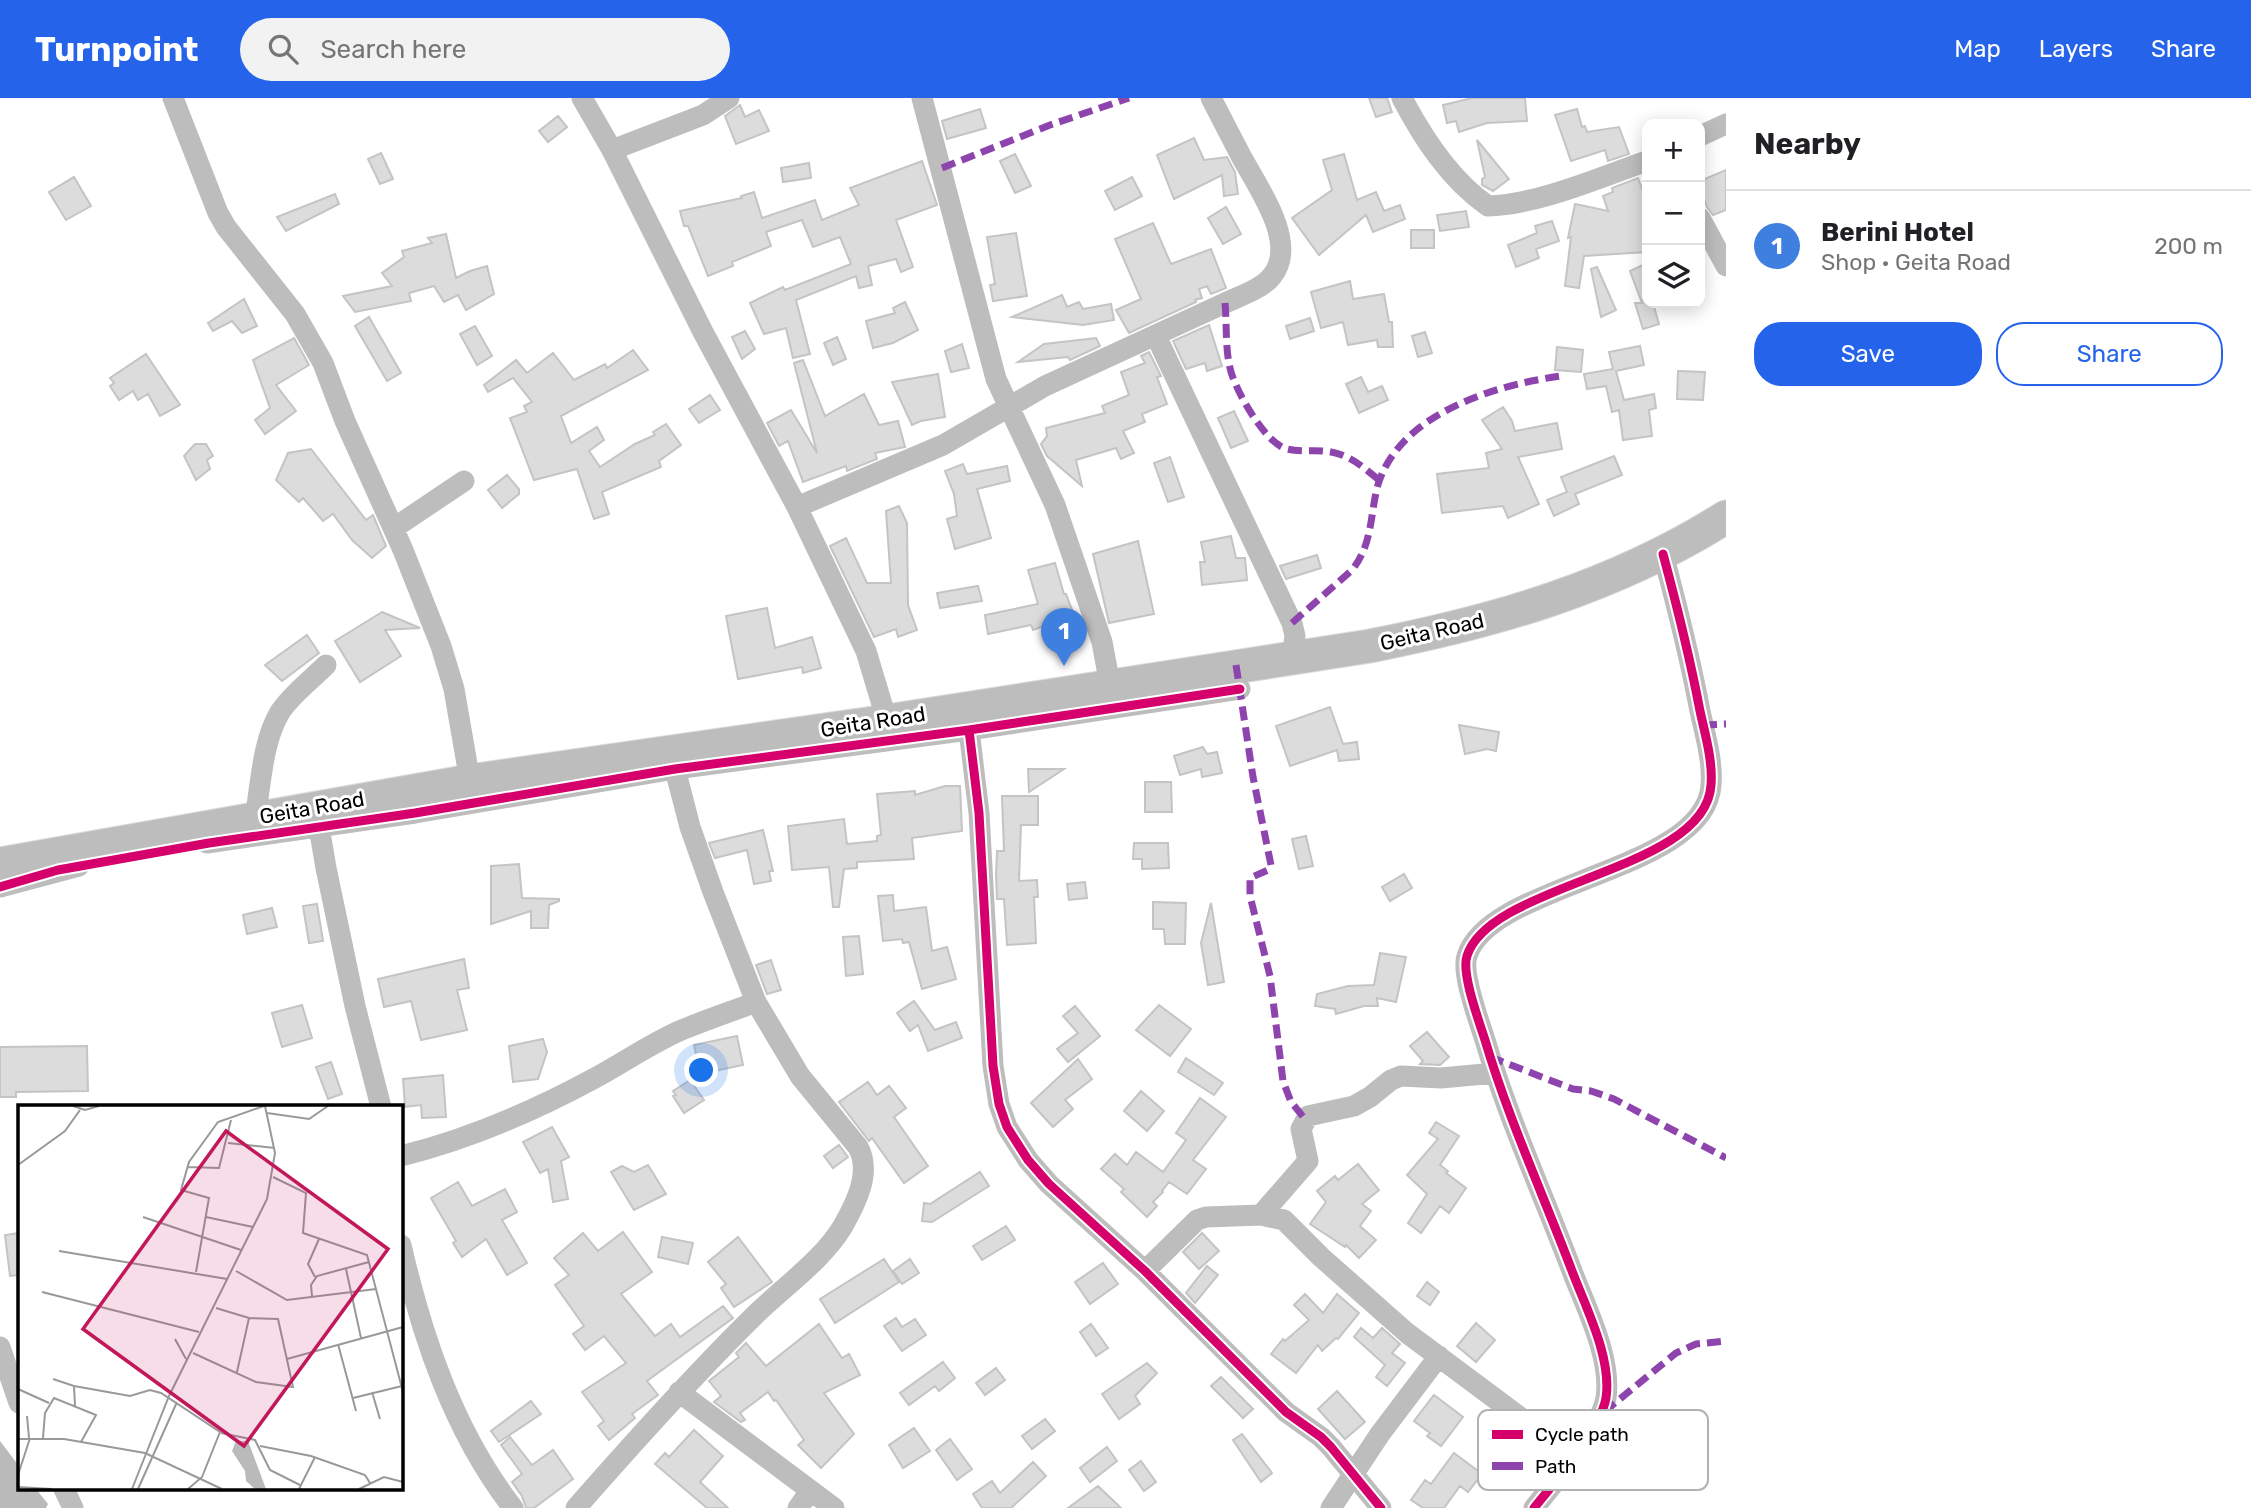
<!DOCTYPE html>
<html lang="en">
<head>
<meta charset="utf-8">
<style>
	body { margin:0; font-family:Rubik,sans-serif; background:#f2f2f2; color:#202124 }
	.controls { position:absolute; right:21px; top:21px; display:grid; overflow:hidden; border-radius:14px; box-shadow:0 4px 18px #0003 }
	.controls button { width:63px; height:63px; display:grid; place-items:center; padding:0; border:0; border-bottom:2px solid #e0e0e0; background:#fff; color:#202124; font:35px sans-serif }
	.you { position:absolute; left:702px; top:973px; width:24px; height:24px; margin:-18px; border:5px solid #fff; border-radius:50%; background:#1a73e8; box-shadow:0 0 0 10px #1a73e833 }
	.badge { display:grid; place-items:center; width:46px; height:46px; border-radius:50%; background:#2563eb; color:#fff; font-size:23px; font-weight:700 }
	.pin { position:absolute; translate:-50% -58px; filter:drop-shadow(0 2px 4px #0008) }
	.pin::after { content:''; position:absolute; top:37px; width:24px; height:21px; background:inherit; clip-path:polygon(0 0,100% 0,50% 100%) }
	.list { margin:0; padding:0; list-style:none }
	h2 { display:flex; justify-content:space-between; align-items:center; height:91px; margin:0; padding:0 28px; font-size:30px }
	h2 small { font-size:23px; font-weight:400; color:#757577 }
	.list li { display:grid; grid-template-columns:46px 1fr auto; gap:21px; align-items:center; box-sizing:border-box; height:112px; padding:0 28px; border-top:2px solid #e0e0e0 }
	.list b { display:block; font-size:26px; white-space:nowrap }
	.list p { margin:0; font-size:23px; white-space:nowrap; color:#757577 }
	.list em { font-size:23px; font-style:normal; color:#757577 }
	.actions { display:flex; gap:14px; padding:21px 28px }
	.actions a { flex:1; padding:16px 0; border:2px solid #2563eb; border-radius:28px; text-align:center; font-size:24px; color:#2563eb }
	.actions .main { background:#2563eb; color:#fff }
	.icon { flex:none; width:38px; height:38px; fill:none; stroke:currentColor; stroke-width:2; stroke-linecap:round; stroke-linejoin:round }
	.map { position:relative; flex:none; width:1726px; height:1410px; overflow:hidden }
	header { display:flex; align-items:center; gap:42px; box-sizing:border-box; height:98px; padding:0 35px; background:#2563eb; color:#fff }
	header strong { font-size:33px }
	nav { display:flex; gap:38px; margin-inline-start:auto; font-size:24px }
	.search { width:490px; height:63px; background:#f2f2f2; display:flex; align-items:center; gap:18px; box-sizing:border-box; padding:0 24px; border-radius:38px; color:#757577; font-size:26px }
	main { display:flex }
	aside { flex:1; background:#fff }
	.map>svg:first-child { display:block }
	.water { fill:#bababa }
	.building { fill:#dcdcdc; stroke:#c4c4c4; stroke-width:2 }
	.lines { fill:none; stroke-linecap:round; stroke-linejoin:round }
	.trunk-casing { stroke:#dbdbdb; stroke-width:35 }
	.minor { stroke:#bdbdbd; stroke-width:21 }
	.trunk { stroke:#bdbdbd; stroke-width:33 }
	.quiet { stroke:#8e44ad; stroke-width:7; stroke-dasharray:14 7; stroke-linecap:butt }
	.cycleway-casing { stroke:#fff; stroke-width:13 }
	.cycleway { stroke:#d6006c; stroke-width:9 }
	.labels { text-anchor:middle; stroke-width:6; stroke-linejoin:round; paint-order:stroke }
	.street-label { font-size:21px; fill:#000; stroke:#fff }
	.inset-road { fill:none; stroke:#999; stroke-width:2 }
	.view { fill:#c2185b; fill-opacity:0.15; stroke:#c2185b; stroke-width:3.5 }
	.inset-edge { fill:none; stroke:#000; stroke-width:3.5 }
	.key { fill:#fff; stroke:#b2b2b2; stroke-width:2 }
	.key-label { font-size:19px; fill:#000 }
</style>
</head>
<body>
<header>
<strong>Turnpoint</strong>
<div class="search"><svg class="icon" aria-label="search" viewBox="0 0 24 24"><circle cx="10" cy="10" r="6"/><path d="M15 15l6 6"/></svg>Search here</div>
<nav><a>Map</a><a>Layers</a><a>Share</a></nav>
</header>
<main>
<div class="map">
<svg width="1726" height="1410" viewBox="0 0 1726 1410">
	<rect width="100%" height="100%" fill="#fff"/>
	<!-- water -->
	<path class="water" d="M0,1343L19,1368V1391H36L48,1406L46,1410H0Z"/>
	<!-- building -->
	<path class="building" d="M1369,0H1387L1392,14L1376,19Z
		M1472,0H1525L1527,23L1487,25L1459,34L1456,23L1447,25L1443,7Z
		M740,7L745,19L759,12L769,33L736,46L725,18Z
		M980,11L986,30L947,41L942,23Z
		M1577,11L1582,29L1585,28L1587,34L1619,29L1629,56L1608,63L1605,52L1571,63L1555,17Z
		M558,18L567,29L548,44L539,33Z
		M1194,40L1204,62L1227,59L1235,74L1238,96L1224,98L1222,77L1174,101L1157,57Z
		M1477,42L1509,81L1493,93L1482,87V81L1485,79Z
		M381,55L393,81L380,86L368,61Z
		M1015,56L1031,88L1015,95L1000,63Z
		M1344,56L1357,102L1376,94L1384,113L1400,107L1405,121L1373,134L1366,117L1319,157L1292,120L1332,92L1323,62Z
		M922,63L937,107L896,122L913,169L901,174L896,161L868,168L872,187L859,190L856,178L796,202L810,256L793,260L786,230L764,236L750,205L783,189L785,192L851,166L840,139L813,149L802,122L766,134L771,148L732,164L733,168L708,178L688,128H684L680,113L742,100L741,98L754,94L762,120L815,102L822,122L859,107L850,90Z
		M809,65L811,80L783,84L781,70Z
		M1726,72V112L1713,117L1707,109L1700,92V83Z
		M74,79L91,108L66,122L49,94Z
		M1132,79L1142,98L1115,112L1105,93Z
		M1638,80L1647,104V154L1584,158L1579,190L1565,188L1571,139L1568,140L1575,106L1608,113L1603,98L1613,94L1612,90Z
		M335,96L339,106L286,133L277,119Z
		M1226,109L1241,136L1223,146L1208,120Z
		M1466,113L1469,129L1440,133L1437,117Z
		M1552,123L1559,143L1536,151L1539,160L1516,169L1508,147L1537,135L1535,128Z
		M1153,125L1171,166L1211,151L1226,190L1211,196L1207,188L1199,191L1202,200L1195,202L1196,204L1129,235L1116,212L1141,201L1115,141Z
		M1411,132H1434V150H1411Z
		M1016,135L1027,198L993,203L990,187L995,186L987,139Z
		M446,136L456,180L470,173L487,168L494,196L466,212L458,197L444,204L434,188L409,195L411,203L355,214L343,198L392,188L382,175L404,159L402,153L432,145L428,140Z
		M1647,165V205H1653L1659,226L1643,231L1635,205H1642L1630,173Z
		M1597,169L1616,212L1601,219L1591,171Z
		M1350,183L1353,201L1384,196L1389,224H1392L1393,249H1378L1377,242L1348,247L1343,224L1321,230L1311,194Z
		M1062,197L1067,209L1079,204L1083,211L1111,206L1114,222L1083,227L1012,219Z
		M244,201L257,228L242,235L232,223L213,233L208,225Z
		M905,204L918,232L893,245L873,250L866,223L895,215L893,210Z
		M369,219L401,275L387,283L355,228Z
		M1310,220L1314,233L1290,241L1286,228Z
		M1209,227L1222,268L1207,273L1205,265L1186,271L1173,243Z
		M475,228L492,258L477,267L460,236Z
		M745,233L755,251L742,261L732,239Z
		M1425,234L1432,255L1418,259L1412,238Z
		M837,239L846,261L833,267L824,245Z
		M294,240L309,267L276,287L296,313L265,336L255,322L270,310L253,262Z
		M1096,240L1100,248L1070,262L1068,259L1018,264L1044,246Z
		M962,246L969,270L951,274L945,253Z
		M1640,248L1644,267L1616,273L1624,302L1654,296L1656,310L1649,312L1652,338L1623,342L1619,312L1612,314L1606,288L1587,291L1584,276L1613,271L1609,254Z
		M1557,249L1583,252L1581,274L1555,272Z
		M633,252L648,272L561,318L571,345L597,329L604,342L589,353L600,369L635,346L655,337L653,334L666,326L681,347L659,363L661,369L602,394L609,416L594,421L577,371L534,382L510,320L527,314L524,308L532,304L513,280L488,294L484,287L516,262L527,275L553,255L574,282L605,266L607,270Z
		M1149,254L1161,278L1157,279L1167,306L1142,316L1145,324L1123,333L1134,355L1121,361L1116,350L1076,362L1082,388L1047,358L1041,346L1047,338L1046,330L1105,315L1102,308L1129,297L1121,274L1145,265L1141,258Z
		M146,256L180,307L160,318L148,296L138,302L133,293L119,302L110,288L114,285L110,280Z
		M803,262L825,318L864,296L879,327L898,323L905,349L875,355L877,361L847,373L846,368L803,384L788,343L779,348L767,325L791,312L817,355L794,265Z
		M1678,273L1705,274L1703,302L1677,301Z
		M938,276L945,319L921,323L912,327L892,284Z
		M1361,279L1368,294L1382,288L1388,302L1359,315L1346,286Z
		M710,297L720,312L699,325L689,311Z
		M1503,309L1512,323L1515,333L1557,325L1562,351L1518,359L1539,406L1508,420L1503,408L1442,415L1437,376L1489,370L1486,355L1502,351L1482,322Z
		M1234,313L1248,343L1231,350L1218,320Z
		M195,346H206L213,358L207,362L210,371L196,382L184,358Z
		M311,351L366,422L373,417L386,448L372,460L352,442L333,416L323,423L303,400L299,404L276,382L288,355Z
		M1614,358L1622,377L1575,396L1579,406L1554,418L1547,402L1567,394L1561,379Z
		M1170,359L1184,399L1168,404L1154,365Z
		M963,366L967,376L1007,368L1010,383L977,391L991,440L955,451L947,421L957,418L954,396L945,373Z
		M507,377L519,391V396L502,410L488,392Z
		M899,408L907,425L908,507L917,532L898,539L896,531L874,539L830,448L846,440L867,485H891L886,413Z
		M1231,438L1236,460H1245L1247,482L1202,487L1200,464H1205L1201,444Z
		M1138,443L1154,516L1109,525L1093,456Z
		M1317,457L1321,470L1286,481L1280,468Z
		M1055,465L1064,496H1066L1074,517L1033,532L1031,527L988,536L985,517L1038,506L1028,472Z
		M978,488L982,503L940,510L937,495Z
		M767,510L775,550L812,539L821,570L803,575L802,569L738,581L726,518Z
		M382,514L420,530L385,532L401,558L360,584L335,543Z
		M307,537L319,555L282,583L265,567Z
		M1330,609L1343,646L1357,644L1359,661L1339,663L1337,652L1290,668L1276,628Z
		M1459,627L1499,634L1496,653L1487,651L1465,656Z
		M1203,649L1207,656L1217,654L1222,675L1202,679L1201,671L1180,677L1174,658Z
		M1028,671H1064L1029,694Z
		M1145,684H1171L1172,714H1145Z
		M945,688H960L962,733L912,740L914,761L857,764V770L844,771L839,809H833L829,769L792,772L788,728L844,721L847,746L877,743V738L881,737L877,696L915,693V697Z
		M1002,698H1038V727H1021L1019,783L1037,782L1038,799H1034L1036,845L1007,847L1004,801H997L996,777L997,753H1004Z
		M763,732L773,773H769L771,783L754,786L747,752L715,760L709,745Z
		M1306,738L1313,768L1299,771L1292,741Z
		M1134,745H1168L1169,770L1142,771V761H1133Z
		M519,766L522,800L559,801V803L549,807L548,830H531V813L491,826V768Z
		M1404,776L1412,790L1390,803L1382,789Z
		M1085,784L1087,800L1069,802L1067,786Z
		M893,797L894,813L926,809L932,853L947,849L956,881L922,891L909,844L903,845L902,841L883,843L878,798Z
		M1153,804L1186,805L1185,846H1165L1164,831H1153Z
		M1211,805L1224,884L1208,887L1201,845Z
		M317,806L323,843L309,845L303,808Z
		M272,810L277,829L247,836L243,817Z
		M859,838L863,876L846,878L843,839Z
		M1380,855L1406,859L1396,904L1377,900L1378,908H1364L1336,916L1335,911L1315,908L1317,896L1348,888L1374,887Z
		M464,861L469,890L457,892L467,932L421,942L411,903L384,909L378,881Z
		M771,862L781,892L767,896L756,867Z
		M914,903L935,932L956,924L962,940L928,953L918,927L910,933L897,915Z
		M302,907L312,940L282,949L272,915Z
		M1159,907L1191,931L1170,958L1136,932Z
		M1075,908L1100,938L1068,964L1057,951L1078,935L1063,918Z
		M1427,934L1449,959L1440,967L1420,966L1423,963L1410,948Z
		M737,938L743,967L700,976L694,947Z
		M543,941L547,954L538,981L513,984L509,948Z
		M87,948L88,993L16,994V999H0V949Z
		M1186,960L1223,985L1214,997L1178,974Z
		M1078,961L1092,981L1065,1002L1073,1011L1053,1029L1031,1005Z
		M331,964L342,996L328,1001L316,969Z
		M443,977L446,1019L422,1020L421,1007L405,1009L403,981Z
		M690,982L704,1002L684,1015L673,998L676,997L673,993Z
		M868,984L877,997L889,988L906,1010L894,1019L928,1068L904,1085L872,1040L869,1043L839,1004Z
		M1141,993L1164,1013L1147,1033L1124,1013Z
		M1200,1000L1226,1019L1193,1062L1206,1071L1187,1096L1169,1084L1162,1093L1163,1094L1153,1104L1157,1108L1147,1119L1121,1094L1124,1091L1101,1071L1115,1056L1127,1067L1136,1054L1163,1074L1186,1042L1176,1035Z
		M1436,1024L1459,1038L1440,1067L1448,1073L1446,1075L1466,1090L1449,1115L1440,1108L1421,1135L1408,1125L1427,1096L1407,1077L1438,1041L1429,1035Z
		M552,1029L569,1059L561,1063L568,1101L553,1104L548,1071L540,1075L523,1044Z
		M839,1047L848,1059L833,1070L824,1058Z
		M1358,1066L1379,1092L1362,1106L1371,1113L1360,1128L1376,1142L1359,1160L1346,1147L1345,1149L1310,1126L1326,1104L1317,1093L1335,1078L1338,1082Z
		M648,1067L666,1096L634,1112L611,1074L622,1068L634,1074Z
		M980,1074L989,1088L932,1124L922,1123L924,1105L930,1106Z
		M458,1084L472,1108L505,1091L517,1114L502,1122L527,1165L507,1177L486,1141L462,1159L453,1145L456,1143L431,1100Z
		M1006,1128L1015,1142L982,1162L973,1148Z
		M623,1134L652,1174L621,1196L655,1238L671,1226L680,1239L723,1208L733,1220L647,1283L658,1297L632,1316L635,1320L609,1342L598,1328L604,1323L582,1294L626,1265L604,1238L585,1252L573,1236L584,1228L555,1187L569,1177L554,1160L583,1135L598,1153Z
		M19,1135V1177L10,1178L5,1137Z
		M1202,1135L1219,1153L1199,1171L1183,1154Z
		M662,1139L693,1145L688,1166L658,1159Z
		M738,1139L772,1184L734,1209L721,1190L726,1186L708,1164Z
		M884,1161L899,1184L835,1225L820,1201Z
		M910,1161L919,1175L902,1186L893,1173Z
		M1103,1165L1118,1186L1090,1206L1075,1184Z
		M1207,1168L1218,1177L1195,1205L1186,1195Z
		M1427,1184L1439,1194L1430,1207L1417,1198Z
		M1305,1196L1323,1215L1337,1196L1359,1215L1338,1241L1336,1240L1322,1253L1318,1247L1296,1275L1271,1256L1283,1241L1285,1243L1309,1222L1294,1207Z
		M896,1220L902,1229L915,1221L926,1237L902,1253L884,1228Z
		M1476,1225L1495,1242L1476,1264L1457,1248Z
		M819,1226L842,1260L849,1256L860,1277L824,1295L854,1336L821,1370L798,1347L804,1342L776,1302L774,1303L768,1294L740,1315L745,1322L741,1324L714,1304L721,1298L709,1283L739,1259L736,1255L746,1245L766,1268Z
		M1091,1226L1108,1250L1096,1258L1080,1234Z
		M1361,1230L1373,1240L1382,1230L1400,1246L1392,1255L1405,1265L1387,1288L1376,1279L1385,1267L1354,1239Z
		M943,1264L955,1280L939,1293L935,1288L909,1307L900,1295Z
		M1147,1265L1157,1275L1135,1298L1140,1306L1119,1321L1102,1296Z
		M996,1270L1005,1282L985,1297L976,1285Z
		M1221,1279L1253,1311L1243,1320L1211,1288Z
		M1337,1293L1365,1324L1345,1341L1318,1311Z
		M1434,1297L1463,1319L1441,1348L1427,1338L1430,1335L1414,1323Z
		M531,1303L541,1316L499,1344L491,1333Z
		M1045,1321L1055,1333L1032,1351L1022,1338Z
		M914,1330L930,1353L903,1370L889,1347Z
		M694,1332L723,1358L700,1384L728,1410H707L655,1366L665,1355L669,1359Z
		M1242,1336L1272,1375L1261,1384L1233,1342Z
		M510,1339L532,1367L553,1352L573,1381L534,1410H526L522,1398L512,1384L522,1376L501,1347Z
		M950,1341L972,1371L957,1382L936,1352Z
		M1107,1349L1117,1363L1090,1384L1080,1370Z
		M1454,1355L1482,1376L1468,1394L1460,1388L1444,1410H1423L1411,1402L1425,1382L1431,1386Z
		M1141,1363L1156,1384L1144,1393L1129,1372Z
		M1033,1364L1046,1378L1011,1410H982L973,1396L992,1383L1000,1395Z
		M1098,1388L1121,1410H1068Z"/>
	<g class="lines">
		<!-- trunk casing -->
		<g class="trunk-casing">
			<path id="trunk" d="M0,766L470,683L887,623L1370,548C1497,523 1615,489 1726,419"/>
		</g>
		<!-- minor -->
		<path class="minor" d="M173,0L218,115L226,129L295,216L323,265L345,323L403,452L441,548L454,591L470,683
			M582,0L612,52L703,234L797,409L866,553L887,623
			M922,0L996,281L1055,407L1102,544L1110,587
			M1402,0C1423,40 1450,82 1488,108C1540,106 1598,80 1647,63
			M1700,38L1726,26
			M612,52L703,17L729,0
			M1700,120L1726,168
			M1156,238L1292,525L1295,538L1292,560
			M797,409L943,347L1045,288L1225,205C1240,198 1262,191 1272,178C1299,145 1257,88 1241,58C1231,39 1221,19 1211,0
			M394,430L464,383
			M969,632L979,715L993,968L999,1006L1007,1029L1028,1062L1049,1086L1145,1173L1286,1314L1321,1339L1331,1349L1381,1410
			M255,720C261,687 262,644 280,614C291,597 311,582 326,567
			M319,729L326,770L355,908L381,1009
			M207,745L415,715L675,671L969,632L1240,591
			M0,789L79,768
			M401,1058C469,1041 532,1014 593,981C621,966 647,948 677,934C703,923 730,914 756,904
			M1261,1117L1308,1063L1301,1031L1308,1018L1354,1008L1370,999L1391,982L1401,978L1441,980L1495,975
			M401,1147C422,1239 454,1334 513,1410
			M1145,1173L1197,1122L1206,1119L1261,1117L1284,1122L1321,1159L1407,1235L1572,1358
			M0,1249L19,1305
			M679,1294L834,1410
			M64,1391L73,1410
			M576,1410C633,1345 691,1280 753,1219C781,1191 823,1162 843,1128C856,1105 872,1074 858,1049L800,978L756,904L713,794L690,729L675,671
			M798,1410L810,1393
			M1331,1410L1380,1336L1439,1258
			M1534,1410C1555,1384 1601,1330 1606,1300C1612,1260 1586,1210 1572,1173C1543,1096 1508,1020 1485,942C1479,923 1461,875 1467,858C1490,784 1706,774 1711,687C1713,663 1705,636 1700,613C1690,560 1677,508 1663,456"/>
		<!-- trunk -->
		<use href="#trunk" class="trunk"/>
		<!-- quiet -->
		<path class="quiet" d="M942,70L1050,27L1129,0
			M1225,205C1227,226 1225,249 1230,270C1234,290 1265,346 1287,351C1299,354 1312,352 1324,353C1348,355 1362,368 1380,383
			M1292,525L1352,472C1372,447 1370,420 1377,390C1397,316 1495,287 1561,278
			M1236,567L1253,679L1271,767L1268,772L1250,780V798L1270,878L1283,983L1291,1004L1305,1021
			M1703,627L1726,626
			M1490,959L1573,991L1591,993L1614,1001L1726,1060
			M1604,1314L1676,1255L1696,1246L1726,1243"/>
		<!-- cycleway casing -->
		<g class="cycleway-casing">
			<path id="cycleway" d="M969,632L979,715L993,968L999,1006L1007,1029L1028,1062L1049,1086L1145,1173L1286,1314L1321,1339L1331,1349L1381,1410
				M0,789L58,772L209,745L415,715L675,671L969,632L1240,591
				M1534,1410C1555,1384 1601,1330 1606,1300C1612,1260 1586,1210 1572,1173C1543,1096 1508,1020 1485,942C1479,923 1461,875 1467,858C1490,784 1706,774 1711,687C1713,663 1705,636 1700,613C1690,560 1677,508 1663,456"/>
		</g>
		<!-- cycleway -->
		<use href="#cycleway" class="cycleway"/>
	</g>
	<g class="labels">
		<!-- street labels -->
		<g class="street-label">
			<text transform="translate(1432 534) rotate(-13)" y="7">Geita Road</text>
			<text transform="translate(873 624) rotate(-9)" y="7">Geita Road</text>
			<text transform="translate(312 710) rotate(-10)" y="7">Geita Road</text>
		</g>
	</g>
	<!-- overview -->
	<g transform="translate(18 1007)">
		<rect width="385" height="385" fill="#fff"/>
		<path d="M218,336H230L248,384H237L228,376L227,366L214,346Z" fill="#bababa"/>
		<path class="inset-road" d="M55,1L67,5L81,1M249,8L291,14L310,1M210,38L257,43M0,60L47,26L62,5M169,62L201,63L213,15M255,72L288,88L285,128L349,150L385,287M125,112L223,145M188,112L235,122M41,146L209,174M328,164L343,233M218,166L269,195L358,184M178,167L191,93L163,85L171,57L200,17L246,1M297,172L290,159L301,134M24,187L181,227M294,191L293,180L299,171L351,157M157,234L168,254M320,239L338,306M175,248L238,277L275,282L260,214L231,213L198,203M269,254L385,222M219,267L231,213M35,274L56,281L57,301M56,281L112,291L132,285L143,288L202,327L184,372L170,384M0,284L31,298M354,287L362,314M335,293L384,281M9,311L11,333M203,328L237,335L252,365L282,380M25,333L27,308L36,293L78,310L63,337M0,334H46L127,348L204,384M242,341L293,351L347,370L352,378M0,370L12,333M0,382L34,384M114,384L151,291L249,94L257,48L247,1M120,384L159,297M281,384L297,352M341,384L366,372L385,377"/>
		<path class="view" d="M208,26L370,144L226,341L65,224Z"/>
		<rect width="385" height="385" class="inset-edge"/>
	</g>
	<!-- legend -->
	<rect x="1478" y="1312" width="230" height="80" rx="10" class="key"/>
	<rect x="1492" y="1332" width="31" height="9" fill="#d6006c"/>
	<rect x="1492" y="1364" width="31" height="8" fill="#8e44ad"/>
	<g class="key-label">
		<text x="1535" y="1343">Cycle path</text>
		<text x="1535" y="1375">Path</text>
	</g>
</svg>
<div class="controls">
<button>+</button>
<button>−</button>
<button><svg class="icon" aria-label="layers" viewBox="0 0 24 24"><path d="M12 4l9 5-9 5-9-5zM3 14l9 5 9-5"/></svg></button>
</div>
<div class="you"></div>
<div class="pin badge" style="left:1064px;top:568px;background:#3f7fe0">1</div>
</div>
<aside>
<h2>Nearby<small></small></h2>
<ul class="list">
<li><span class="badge" style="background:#3f7fe0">1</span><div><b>Berini Hotel</b><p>Shop · Geita Road</p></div><em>200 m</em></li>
</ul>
<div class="actions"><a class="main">Save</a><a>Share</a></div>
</aside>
</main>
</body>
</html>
